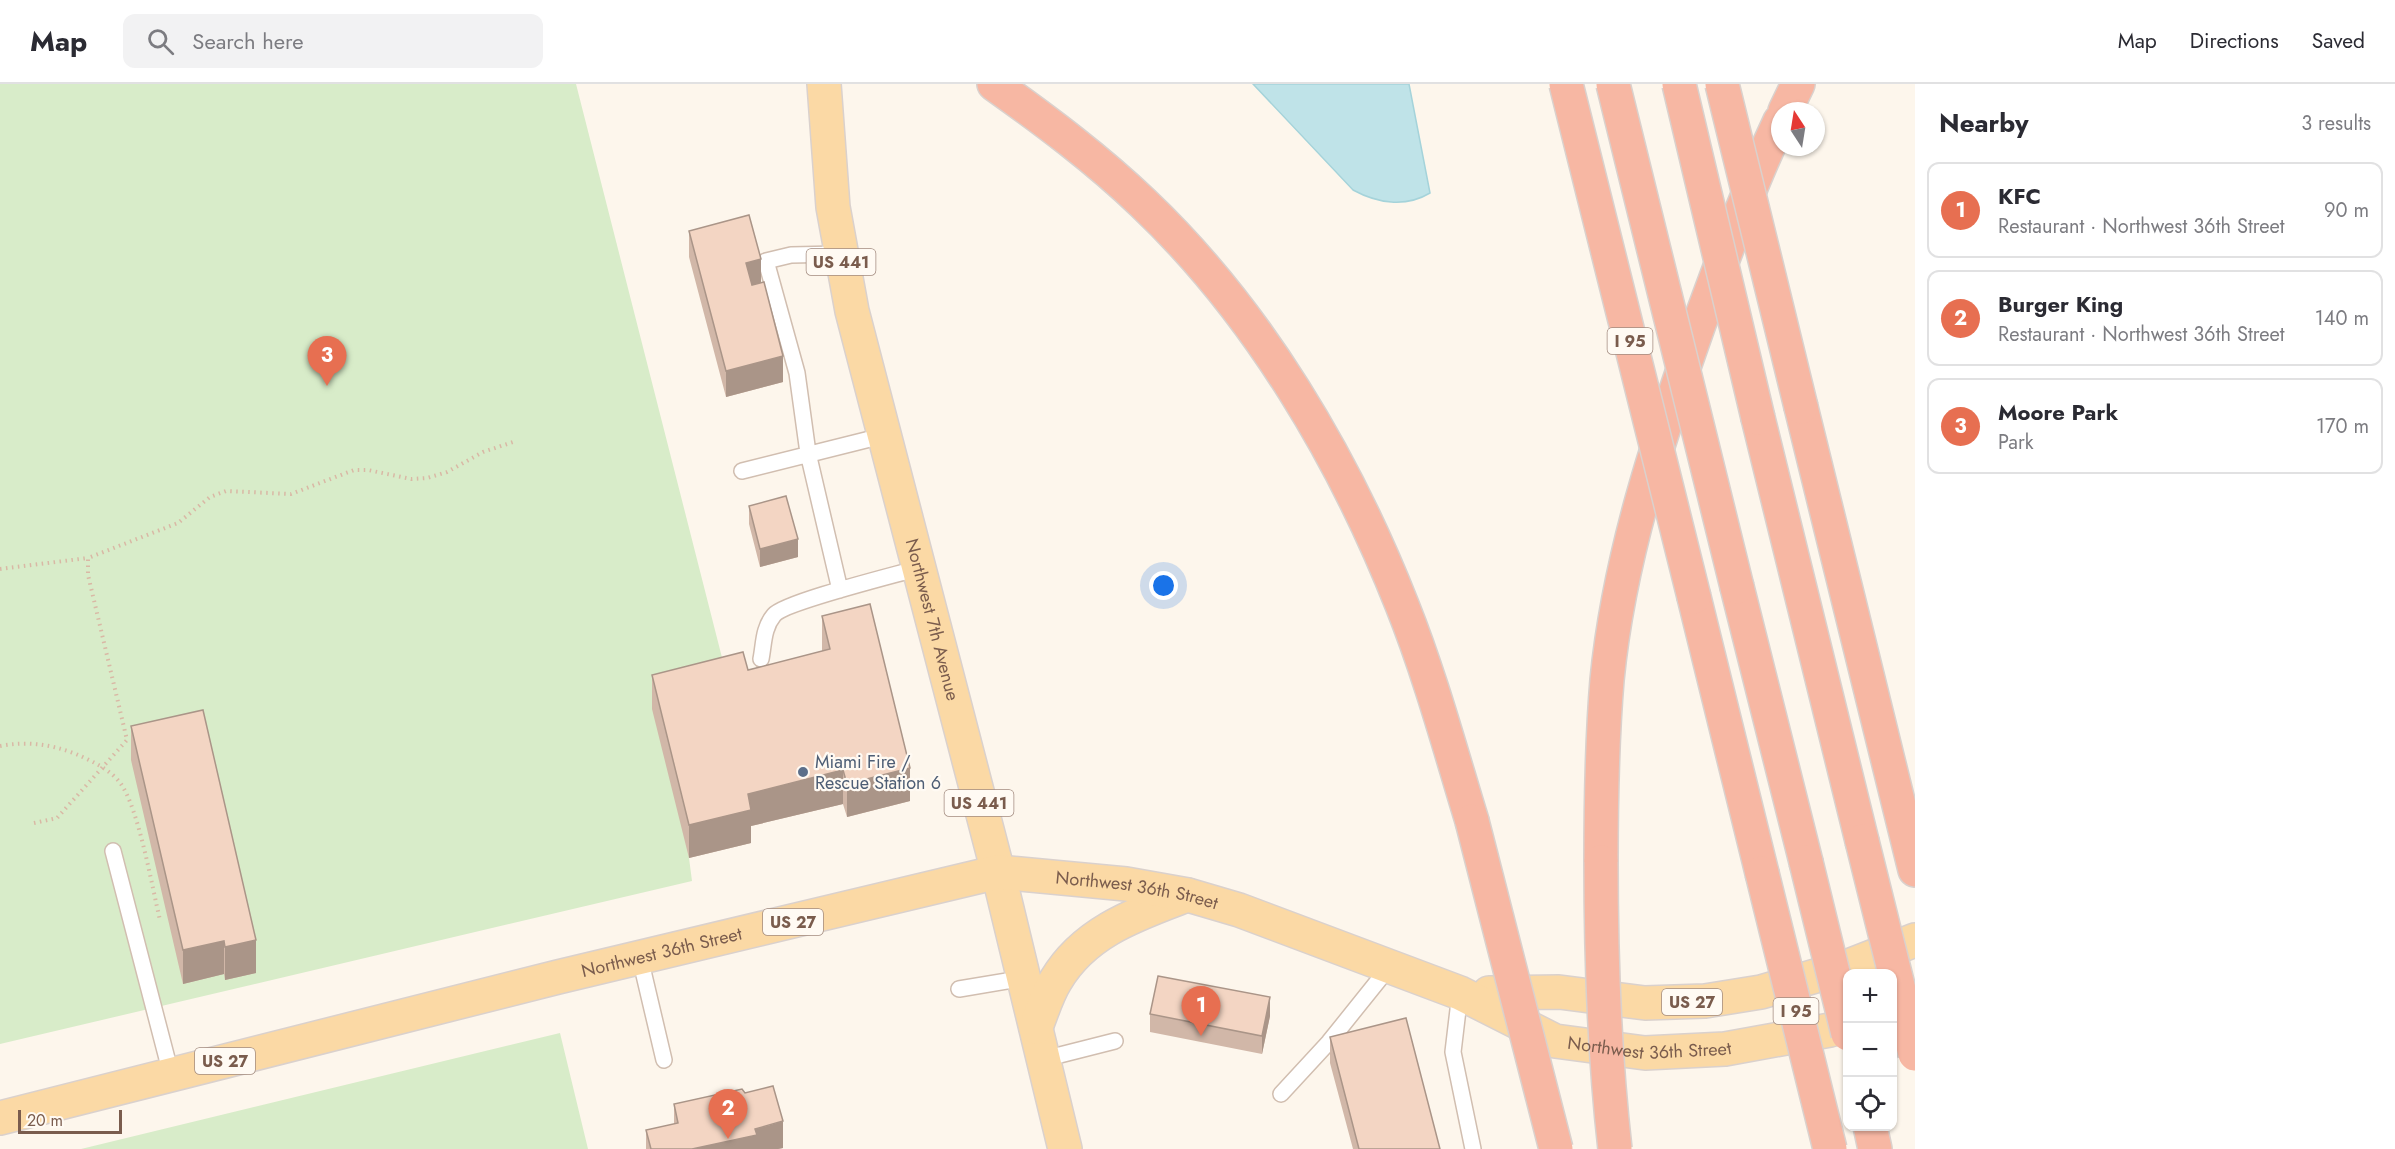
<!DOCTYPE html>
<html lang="en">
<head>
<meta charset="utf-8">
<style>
	body { margin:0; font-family:Jost,sans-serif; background:#f2f2f3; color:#2b2b33 }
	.controls { position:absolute; right:18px; bottom:18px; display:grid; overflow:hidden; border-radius:12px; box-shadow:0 2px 4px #0004 }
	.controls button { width:54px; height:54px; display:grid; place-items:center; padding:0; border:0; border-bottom:2px solid #e1e1e2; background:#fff; color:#2b2b33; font:30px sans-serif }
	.compass { position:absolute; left:1771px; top:18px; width:54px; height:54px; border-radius:50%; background:#fff; box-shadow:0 2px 4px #0004; rotate:348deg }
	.scale { position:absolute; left:18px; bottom:15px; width:104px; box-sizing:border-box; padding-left:6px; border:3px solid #7a5c4d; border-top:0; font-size:16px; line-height:21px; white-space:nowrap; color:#7a5c4d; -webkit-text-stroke:4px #fffaf3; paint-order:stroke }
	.you { position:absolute; left:1164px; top:502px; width:21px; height:21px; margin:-15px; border:4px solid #fff; border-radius:50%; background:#1a73e8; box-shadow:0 0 0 9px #1a73e833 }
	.badge { display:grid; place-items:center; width:39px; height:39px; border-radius:50%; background:#e76f51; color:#fff; font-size:20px; font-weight:700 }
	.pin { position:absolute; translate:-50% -50px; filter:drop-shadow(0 2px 3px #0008) }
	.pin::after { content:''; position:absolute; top:32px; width:21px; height:18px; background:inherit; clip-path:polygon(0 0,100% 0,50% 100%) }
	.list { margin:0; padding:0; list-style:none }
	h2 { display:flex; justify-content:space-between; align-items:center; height:78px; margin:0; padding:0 24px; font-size:26px }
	h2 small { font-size:20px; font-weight:400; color:#7c7c81 }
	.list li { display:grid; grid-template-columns:39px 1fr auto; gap:18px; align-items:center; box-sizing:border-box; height:96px; margin:0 12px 12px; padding:0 12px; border:2px solid #e1e1e2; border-radius:12px }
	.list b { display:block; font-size:22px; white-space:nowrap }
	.list p { margin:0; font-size:20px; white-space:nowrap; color:#7c7c81 }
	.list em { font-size:20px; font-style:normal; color:#7c7c81 }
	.icon { flex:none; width:33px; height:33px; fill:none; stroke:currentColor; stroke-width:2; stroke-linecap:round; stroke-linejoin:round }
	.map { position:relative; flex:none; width:1915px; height:1065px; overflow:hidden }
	header { display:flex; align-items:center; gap:36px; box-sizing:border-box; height:84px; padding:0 30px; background:#fff; border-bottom:2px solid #e1e1e2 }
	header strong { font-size:28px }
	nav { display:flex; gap:33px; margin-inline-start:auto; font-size:21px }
	.search { width:420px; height:54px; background:#f2f2f3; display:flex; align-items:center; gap:15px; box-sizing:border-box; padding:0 21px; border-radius:12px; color:#7c7c81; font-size:22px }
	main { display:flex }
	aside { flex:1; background:#fff }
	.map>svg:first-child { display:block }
	.green { fill:#d8ecc9 }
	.water { fill:#bfe3e8; stroke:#a5d3da; stroke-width:1.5 }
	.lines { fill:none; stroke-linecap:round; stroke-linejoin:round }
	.service-casing { stroke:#d1beb0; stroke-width:18 }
	.primary-casing { stroke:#dad1cd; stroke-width:36 }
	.motorway-casing { stroke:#dad1cd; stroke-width:36 }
	.path { stroke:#d9b8a5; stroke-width:4; stroke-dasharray:1.5 4.5; stroke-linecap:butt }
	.service { stroke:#fff; stroke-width:15 }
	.primary { stroke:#fbd9a5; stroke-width:33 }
	.motorway { stroke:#f7b7a3; stroke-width:33 }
	.motorway-bridge-casing { stroke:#dad1cd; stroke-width:36; stroke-linecap:butt }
	.motorway-bridge { stroke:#f7b7a3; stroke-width:33 }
	.wall { fill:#d1b7a8 }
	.shaded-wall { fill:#aa9588 }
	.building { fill:#f3d5c3; stroke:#aa9588; stroke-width:1.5 }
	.service-dot { fill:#5c6f8a; stroke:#fffaf3; stroke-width:2 }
	.labels { text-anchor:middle; stroke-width:4.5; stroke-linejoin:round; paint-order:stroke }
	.shield { fill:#fffaf3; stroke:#a28b7f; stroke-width:1.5 }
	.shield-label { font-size:16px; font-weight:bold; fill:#7a5c4d }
	.street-label { font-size:18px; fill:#7a5c4d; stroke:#fffaf3 }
	.service-label { font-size:18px; fill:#4e5e75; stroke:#fffaf3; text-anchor:start }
</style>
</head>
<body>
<header>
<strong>Map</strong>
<div class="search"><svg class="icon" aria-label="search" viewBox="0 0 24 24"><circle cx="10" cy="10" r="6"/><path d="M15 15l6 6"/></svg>Search here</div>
<nav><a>Map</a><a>Directions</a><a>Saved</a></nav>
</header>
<main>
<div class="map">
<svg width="1915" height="1065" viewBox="0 0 1915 1065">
	<rect width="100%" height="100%" fill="#fdf6ec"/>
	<!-- green -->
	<path class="green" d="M0,0H576L730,605L689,774L692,797L0,960Z
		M560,949L588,1065H81Z"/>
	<!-- water -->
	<path class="water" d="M1253,0H1409L1430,109C1405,124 1377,119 1353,106Z"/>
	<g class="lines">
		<!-- service casing -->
		<g class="service-casing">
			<path id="service" d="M839,170L791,171L766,177L797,289L808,369L840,506
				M742,387L882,352
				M761,575C764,560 763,544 774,531C785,518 895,491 919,484
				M113,767L171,990
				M640,874L664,976
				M959,905L1025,894
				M1460,909L1453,968L1473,1065
				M1044,975L1115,957
				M1281,1010L1329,958L1390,882"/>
		</g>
		<!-- primary casing -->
		<g class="primary-casing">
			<g id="primary">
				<path id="s1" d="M824,0L833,123L852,227L998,788L1065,1065"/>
				<path d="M1489,909L1559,908L1645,919L1705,917L1761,908L1846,883L1915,856"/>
				<path d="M1036,943C1042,928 1047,910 1056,896C1085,847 1137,830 1187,811"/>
				<path id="s2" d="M0,1034L558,893L998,788L1126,800L1188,811L1239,826L1460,909L1555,957L1645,969L1725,965L1830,946L1848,941"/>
			</g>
		</g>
		<!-- motorway casing -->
		<g class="motorway-casing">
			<path id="motorway" d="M994,0C1046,37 1097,75 1143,119C1258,228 1344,374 1402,521C1430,591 1450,665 1472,737
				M1785,27L1798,0
				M1801,323L1915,786
				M1758,334L1862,757
				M1737,503L1806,778
				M1694,513L1762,789
				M1601,778C1601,717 1602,656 1607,596C1619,473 1658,356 1699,240C1724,172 1749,103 1780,37
				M1870,1042L1875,1065"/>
		</g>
		<!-- path -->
		<path class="path" d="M0,485L88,474
			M0,662C27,657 50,660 76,670C92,677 111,686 121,700C139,726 152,803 160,836
			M34,739L57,734L127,656L88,491V474L178,439L210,413L226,407L291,410L354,386H368L411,395L427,394L447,388L483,368L513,358"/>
		<!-- service -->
		<use href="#service" class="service"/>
		<!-- primary -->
		<use href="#primary" class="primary"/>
		<!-- motorway -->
		<use href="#motorway" class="motorway"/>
		<!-- motorway-bridge casing -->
		<g class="motorway-bridge-casing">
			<path id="motorway-bridge" d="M1566,0L1694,513
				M1613,0L1737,503
				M1679,0L1758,334
				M1722,0L1801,323
				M1472,737L1556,1065
				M1862,757L1915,970
				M1601,778C1601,874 1604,969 1615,1065
				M1806,778L1848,950
				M1762,789L1830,1065"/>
		</g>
		<!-- motorway-bridge -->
		<use href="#motorway-bridge" class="motorway-bridge"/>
	</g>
	<!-- wall -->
	<path class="wall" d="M689,147L761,199L783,298L726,313L689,173Z
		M749,422L798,473L760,483L749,440Z
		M822,532L910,717L847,733L843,720L751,742V759L689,774L652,625V591L748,586L822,567Z
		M131,642L256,889L225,896L224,890L183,900L131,676Z
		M1150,930L1270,932L1262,970L1150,948Z
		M1330,953L1440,1065H1353L1330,979Z
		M745,1009L783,1064L778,1065H646V1046L674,1040V1020Z"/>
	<!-- shaded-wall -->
	<path class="shaded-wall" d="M761,175V202L746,205V179Z
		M783,272V298L726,313V287Z
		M798,455V473L760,483V465Z
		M910,684V717L847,733V700Z
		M843,686V720L751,742V759L689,774V741L748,710Z
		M256,856V889L225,896V863Z
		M224,857V890L183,900V866Z
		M1270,913V932L1262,970V952Z
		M783,1037V1064L778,1065H692Z"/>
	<!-- building -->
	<path class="building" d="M749,131L761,175L746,179L752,201L764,198L783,272L726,287L689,147Z
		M786,412L798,455L760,465L749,422Z
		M870,520L910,684L847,700L843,686L748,710L751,726L689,741L652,591L743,568L748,586L830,565L822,532Z
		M203,626L256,856L225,863L224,857L183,866L131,642Z
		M1158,892L1270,913L1262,952L1150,930Z
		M1406,934L1440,1065H1359L1330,953Z
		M773,1002L783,1037L755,1045L757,1051L692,1065H651L646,1046L678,1039L674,1020L742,1005L745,1009Z"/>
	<!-- markers -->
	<circle class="service-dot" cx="803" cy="688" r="6"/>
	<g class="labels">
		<!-- shield labels -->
		<g class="shield">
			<rect x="806.5" y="165" width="69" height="26" rx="4.5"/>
			<rect x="1607.5" y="244" width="45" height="26" rx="4.5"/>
			<rect x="944.5" y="706" width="69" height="26" rx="4.5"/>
			<rect x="763" y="825" width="60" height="26" rx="4.5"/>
			<rect x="1662" y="905" width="60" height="26" rx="4.5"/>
			<rect x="1773.5" y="914" width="45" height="26" rx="4.5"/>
			<rect x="195" y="964" width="60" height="26" rx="4.5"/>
		</g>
		<g class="shield-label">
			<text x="841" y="184">US 441</text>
			<text x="1630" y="263">I 95</text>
			<text x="979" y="725">US 441</text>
			<text x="793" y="844">US 27</text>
			<text x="1692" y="924">US 27</text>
			<text x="1796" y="933">I 95</text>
			<text x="225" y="983">US 27</text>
		</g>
		<!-- street labels -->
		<g class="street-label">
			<text dy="6" stroke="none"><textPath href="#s1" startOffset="548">Northwest 7th Avenue</textPath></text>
			<text dy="6" stroke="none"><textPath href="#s2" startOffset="1168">Northwest 36th Street</textPath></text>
			<text dy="6" stroke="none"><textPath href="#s2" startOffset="682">Northwest 36th Street</textPath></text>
			<text dy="6" stroke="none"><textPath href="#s2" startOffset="1710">Northwest 36th Street</textPath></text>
		</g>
		<!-- service labels -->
		<g class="service-label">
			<text x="815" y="684">Miami Fire /<tspan x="815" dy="21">Rescue Station 6</tspan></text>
		</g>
	</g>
</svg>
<div class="controls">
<button>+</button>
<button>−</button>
<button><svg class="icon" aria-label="locate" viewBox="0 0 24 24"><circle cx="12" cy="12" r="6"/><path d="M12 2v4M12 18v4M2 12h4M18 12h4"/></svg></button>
</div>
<svg class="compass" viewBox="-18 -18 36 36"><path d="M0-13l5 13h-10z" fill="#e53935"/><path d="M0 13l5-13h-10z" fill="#7c7c81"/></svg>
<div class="scale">20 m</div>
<div class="you"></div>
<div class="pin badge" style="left:1201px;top:952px">1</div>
<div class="pin badge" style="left:728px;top:1055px">2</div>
<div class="pin badge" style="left:327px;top:302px">3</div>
</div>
<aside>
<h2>Nearby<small>3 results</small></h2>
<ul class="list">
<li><span class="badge">1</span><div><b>KFC</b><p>Restaurant · Northwest 36th Street</p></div><em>90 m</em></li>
<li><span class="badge">2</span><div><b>Burger King</b><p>Restaurant · Northwest 36th Street</p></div><em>140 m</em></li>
<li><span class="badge">3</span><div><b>Moore Park</b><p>Park</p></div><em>170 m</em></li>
</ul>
</aside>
</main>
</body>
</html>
